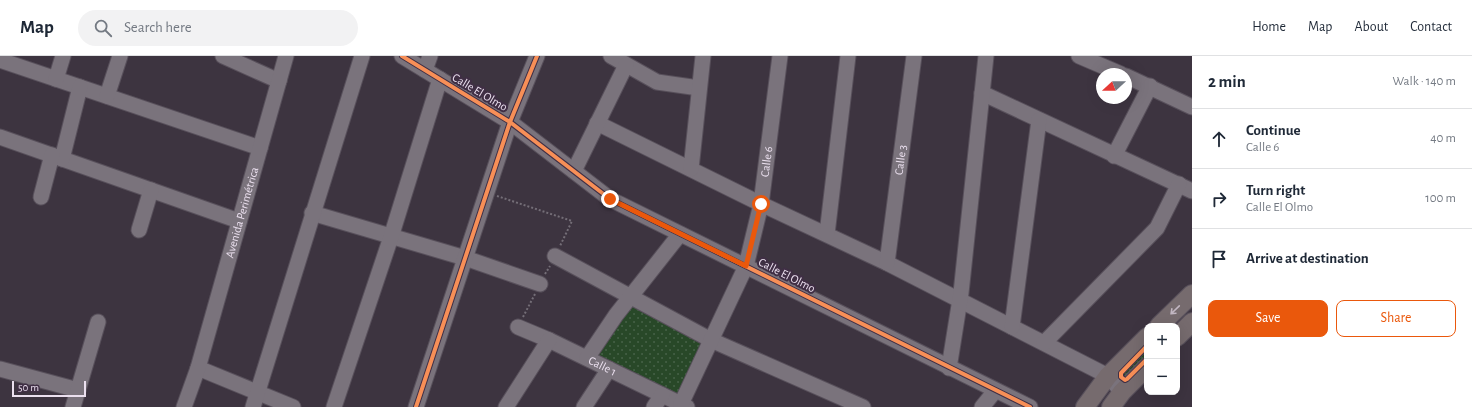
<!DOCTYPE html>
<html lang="en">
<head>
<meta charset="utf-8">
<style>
	body { margin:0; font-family:"Alegreya Sans",sans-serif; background:#f2f2f3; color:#1f2937 }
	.controls { position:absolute; right:12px; bottom:12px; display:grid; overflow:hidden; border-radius:8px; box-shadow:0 4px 16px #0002 }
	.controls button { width:36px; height:36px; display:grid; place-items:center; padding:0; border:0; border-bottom:1px solid #e0e1e3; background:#fff; color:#1f2937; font:20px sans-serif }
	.compass { position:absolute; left:1096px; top:12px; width:36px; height:36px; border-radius:50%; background:#fff; box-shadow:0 4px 16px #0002; rotate:249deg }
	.scale { position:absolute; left:12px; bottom:10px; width:74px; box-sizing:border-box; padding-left:4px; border:2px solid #ebe0ef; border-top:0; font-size:11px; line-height:14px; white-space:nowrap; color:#ebe0ef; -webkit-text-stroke:3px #402f45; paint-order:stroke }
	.stop { position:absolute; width:12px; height:12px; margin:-9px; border:3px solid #ea580c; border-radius:50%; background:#fff }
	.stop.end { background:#ea580c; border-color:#fff; box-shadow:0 1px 4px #0008 }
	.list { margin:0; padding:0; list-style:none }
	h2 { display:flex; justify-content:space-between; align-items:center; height:52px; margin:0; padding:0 16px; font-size:17px }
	h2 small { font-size:13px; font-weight:400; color:#747a83 }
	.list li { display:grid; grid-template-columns:26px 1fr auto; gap:12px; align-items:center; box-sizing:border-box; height:60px; padding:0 16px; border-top:1px solid #e0e1e3 }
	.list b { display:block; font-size:15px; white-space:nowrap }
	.list p { margin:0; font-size:13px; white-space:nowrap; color:#747a83 }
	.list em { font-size:13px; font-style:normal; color:#747a83 }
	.actions { display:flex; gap:8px; padding:12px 16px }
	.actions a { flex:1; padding:9px 0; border:1px solid #ea580c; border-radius:8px; text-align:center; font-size:14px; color:#ea580c }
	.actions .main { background:#ea580c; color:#fff }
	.icon { flex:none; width:22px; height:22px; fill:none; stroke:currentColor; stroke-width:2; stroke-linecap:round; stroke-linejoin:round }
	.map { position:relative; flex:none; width:1192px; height:351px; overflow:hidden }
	header { display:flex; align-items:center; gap:24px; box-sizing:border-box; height:56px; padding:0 20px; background:#fff; border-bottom:1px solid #e0e1e3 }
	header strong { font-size:19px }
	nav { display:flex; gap:22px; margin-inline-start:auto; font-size:14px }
	.search { width:280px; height:36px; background:#f2f2f3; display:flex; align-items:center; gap:10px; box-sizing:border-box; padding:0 14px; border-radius:22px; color:#747a83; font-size:15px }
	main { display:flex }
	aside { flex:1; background:#fff }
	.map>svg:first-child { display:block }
	.park { fill:url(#park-dots) }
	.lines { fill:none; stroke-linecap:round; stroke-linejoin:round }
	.minor-casing { stroke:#58505b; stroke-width:17 }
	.major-casing { stroke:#58505b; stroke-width:20 }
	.path { stroke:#746e77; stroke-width:2; stroke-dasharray:2 2; stroke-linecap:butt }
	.minor { stroke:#7a737c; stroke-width:15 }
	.major { stroke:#766b6e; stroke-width:18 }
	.cycleway-casing { stroke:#402f45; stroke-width:6 }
	.cycleway { stroke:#f78f57; stroke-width:4 }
	.oneway { stroke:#c2b7c2 }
	.route { stroke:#ea580c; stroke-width:5 }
	.labels { text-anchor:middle; stroke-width:4; stroke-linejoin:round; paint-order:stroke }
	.street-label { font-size:12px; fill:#ebe0ef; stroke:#402f45 }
</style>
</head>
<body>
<header>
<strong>Map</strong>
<div class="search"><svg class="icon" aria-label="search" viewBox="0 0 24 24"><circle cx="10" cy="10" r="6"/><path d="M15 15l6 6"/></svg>Search here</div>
<nav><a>Home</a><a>Map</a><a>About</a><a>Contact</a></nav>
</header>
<main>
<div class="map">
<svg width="1192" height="351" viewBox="0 0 1192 351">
	<defs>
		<pattern id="park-dots" width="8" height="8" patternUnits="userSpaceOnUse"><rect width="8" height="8" fill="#284828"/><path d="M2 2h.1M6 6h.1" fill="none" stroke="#476248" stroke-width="1.8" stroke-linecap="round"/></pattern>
	</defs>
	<rect width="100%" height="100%" fill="#3d3440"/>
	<!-- park -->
	<path class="park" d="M632,249L706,286L678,340L595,299Z
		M1147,287V306L1124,329L1114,319Z"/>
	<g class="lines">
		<!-- minor casing -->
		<g class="minor-casing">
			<g id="minor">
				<path d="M223,0L279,25"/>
				<path d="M402,0L510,66L610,143L1030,351"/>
				<path d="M611,0L657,26L699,32"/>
				<path d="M1079,0L1121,18"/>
				<path d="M0,4L260,92"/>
				<path d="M425,14L430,0"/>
				<path d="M1126,20L1192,51"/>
				<path d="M56,23L63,0"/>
				<path d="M982,37L1192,135"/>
				<path d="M107,40L120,0"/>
				<path d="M597,67L761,148L887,207L1108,320L1122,336"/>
				<path d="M0,81L239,165"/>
				<path d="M1114,100L1150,30"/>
				<path d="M62,103L80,31"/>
				<path d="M691,113L703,0"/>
				<path d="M574,115L626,9"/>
				<path d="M41,141L52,99"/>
				<path d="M312,157L465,202L540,228"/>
				<path d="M139,174L151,134"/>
				<path d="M827,178L848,0"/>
				<path d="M555,200L711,284L863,351"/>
				<path id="s1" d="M887,207L914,0"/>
				<path id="s2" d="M518,271L549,284L687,351"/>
				<path d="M1012,271L1039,64"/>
				<path d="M1044,287L1157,172L1179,128"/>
				<path d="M587,302L616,259L680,178"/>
				<path d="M198,312L293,351"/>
				<path d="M949,312L961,237L986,0"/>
				<path d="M0,313L78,334"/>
				<path id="s3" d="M681,348L746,210L761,148L780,0"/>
				<path d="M73,351L98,266"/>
				<path id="s4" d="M184,351L198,312L286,0"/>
				<path d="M253,351L362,0"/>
				<path d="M334,351L391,181L440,23"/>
				<path d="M416,351L510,66L537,0"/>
				<path d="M506,351L549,284"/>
				<path d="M584,351L609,313"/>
				<path d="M654,351L662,339"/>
				<path d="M982,351L995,335"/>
			</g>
		</g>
		<!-- major casing -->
		<g class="major-casing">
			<path id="major" d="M1159,270L1192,238
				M1177,281L1192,266
				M1085,351L1108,320L1147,281
				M1111,351L1122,336L1147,311"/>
		</g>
		<!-- path -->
		<path class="path" d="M497,140L572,165L560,190
			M545,218L550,210
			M523,261L535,238"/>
		<!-- minor -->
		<use href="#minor" class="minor"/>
		<!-- major -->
		<use href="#major" class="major"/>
		<!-- cycleway casing -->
		<g class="cycleway-casing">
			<path id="cycleway" d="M402,0L510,66L610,143L1030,351
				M1147,290L1121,317V321L1125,324L1127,323L1147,303
				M416,351L510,66L537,0"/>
		</g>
		<!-- cycleway -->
		<use href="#cycleway" class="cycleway"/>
	</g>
	<!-- one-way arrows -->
	<defs><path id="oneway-shaft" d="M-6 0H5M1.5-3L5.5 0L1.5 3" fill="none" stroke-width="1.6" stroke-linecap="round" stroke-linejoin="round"/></defs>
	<use class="oneway" href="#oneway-shaft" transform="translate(1175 254) rotate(136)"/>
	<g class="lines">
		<!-- route -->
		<path class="route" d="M610,143L746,210L761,148"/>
	</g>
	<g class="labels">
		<!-- street labels -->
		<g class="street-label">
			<text transform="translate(480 36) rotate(31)" y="4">Calle El Olmo</text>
			<text dy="4" stroke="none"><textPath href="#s1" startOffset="104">Calle 3</textPath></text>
			<text dy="4" stroke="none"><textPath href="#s3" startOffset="259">Calle 6</textPath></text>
			<text dy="4" stroke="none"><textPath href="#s4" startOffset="203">Avenida Perimétrica</textPath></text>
			<text transform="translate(787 219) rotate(27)" y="4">Calle El Olmo</text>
			<text dy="4" stroke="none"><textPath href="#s2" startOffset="93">Calle 1</textPath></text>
		</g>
	</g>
</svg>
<div class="controls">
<button>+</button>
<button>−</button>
</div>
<svg class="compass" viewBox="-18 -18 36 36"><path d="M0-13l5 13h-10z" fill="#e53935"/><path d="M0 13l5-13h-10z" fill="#747a83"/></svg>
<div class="scale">50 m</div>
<div class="stop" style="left:761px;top:148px"></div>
<div class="stop end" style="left:610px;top:143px"></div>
</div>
<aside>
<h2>2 min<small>Walk · 140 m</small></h2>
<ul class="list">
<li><svg class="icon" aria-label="ahead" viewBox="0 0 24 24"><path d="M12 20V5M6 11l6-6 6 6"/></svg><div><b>Continue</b><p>Calle 6</p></div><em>40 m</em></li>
<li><svg class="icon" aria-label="right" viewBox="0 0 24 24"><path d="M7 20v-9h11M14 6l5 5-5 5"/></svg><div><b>Turn right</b><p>Calle El Olmo</p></div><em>100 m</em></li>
<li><svg class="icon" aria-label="arrive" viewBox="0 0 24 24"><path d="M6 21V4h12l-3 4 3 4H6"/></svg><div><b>Arrive at destination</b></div></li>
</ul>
<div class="actions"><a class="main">Save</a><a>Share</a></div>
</aside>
</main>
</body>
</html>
